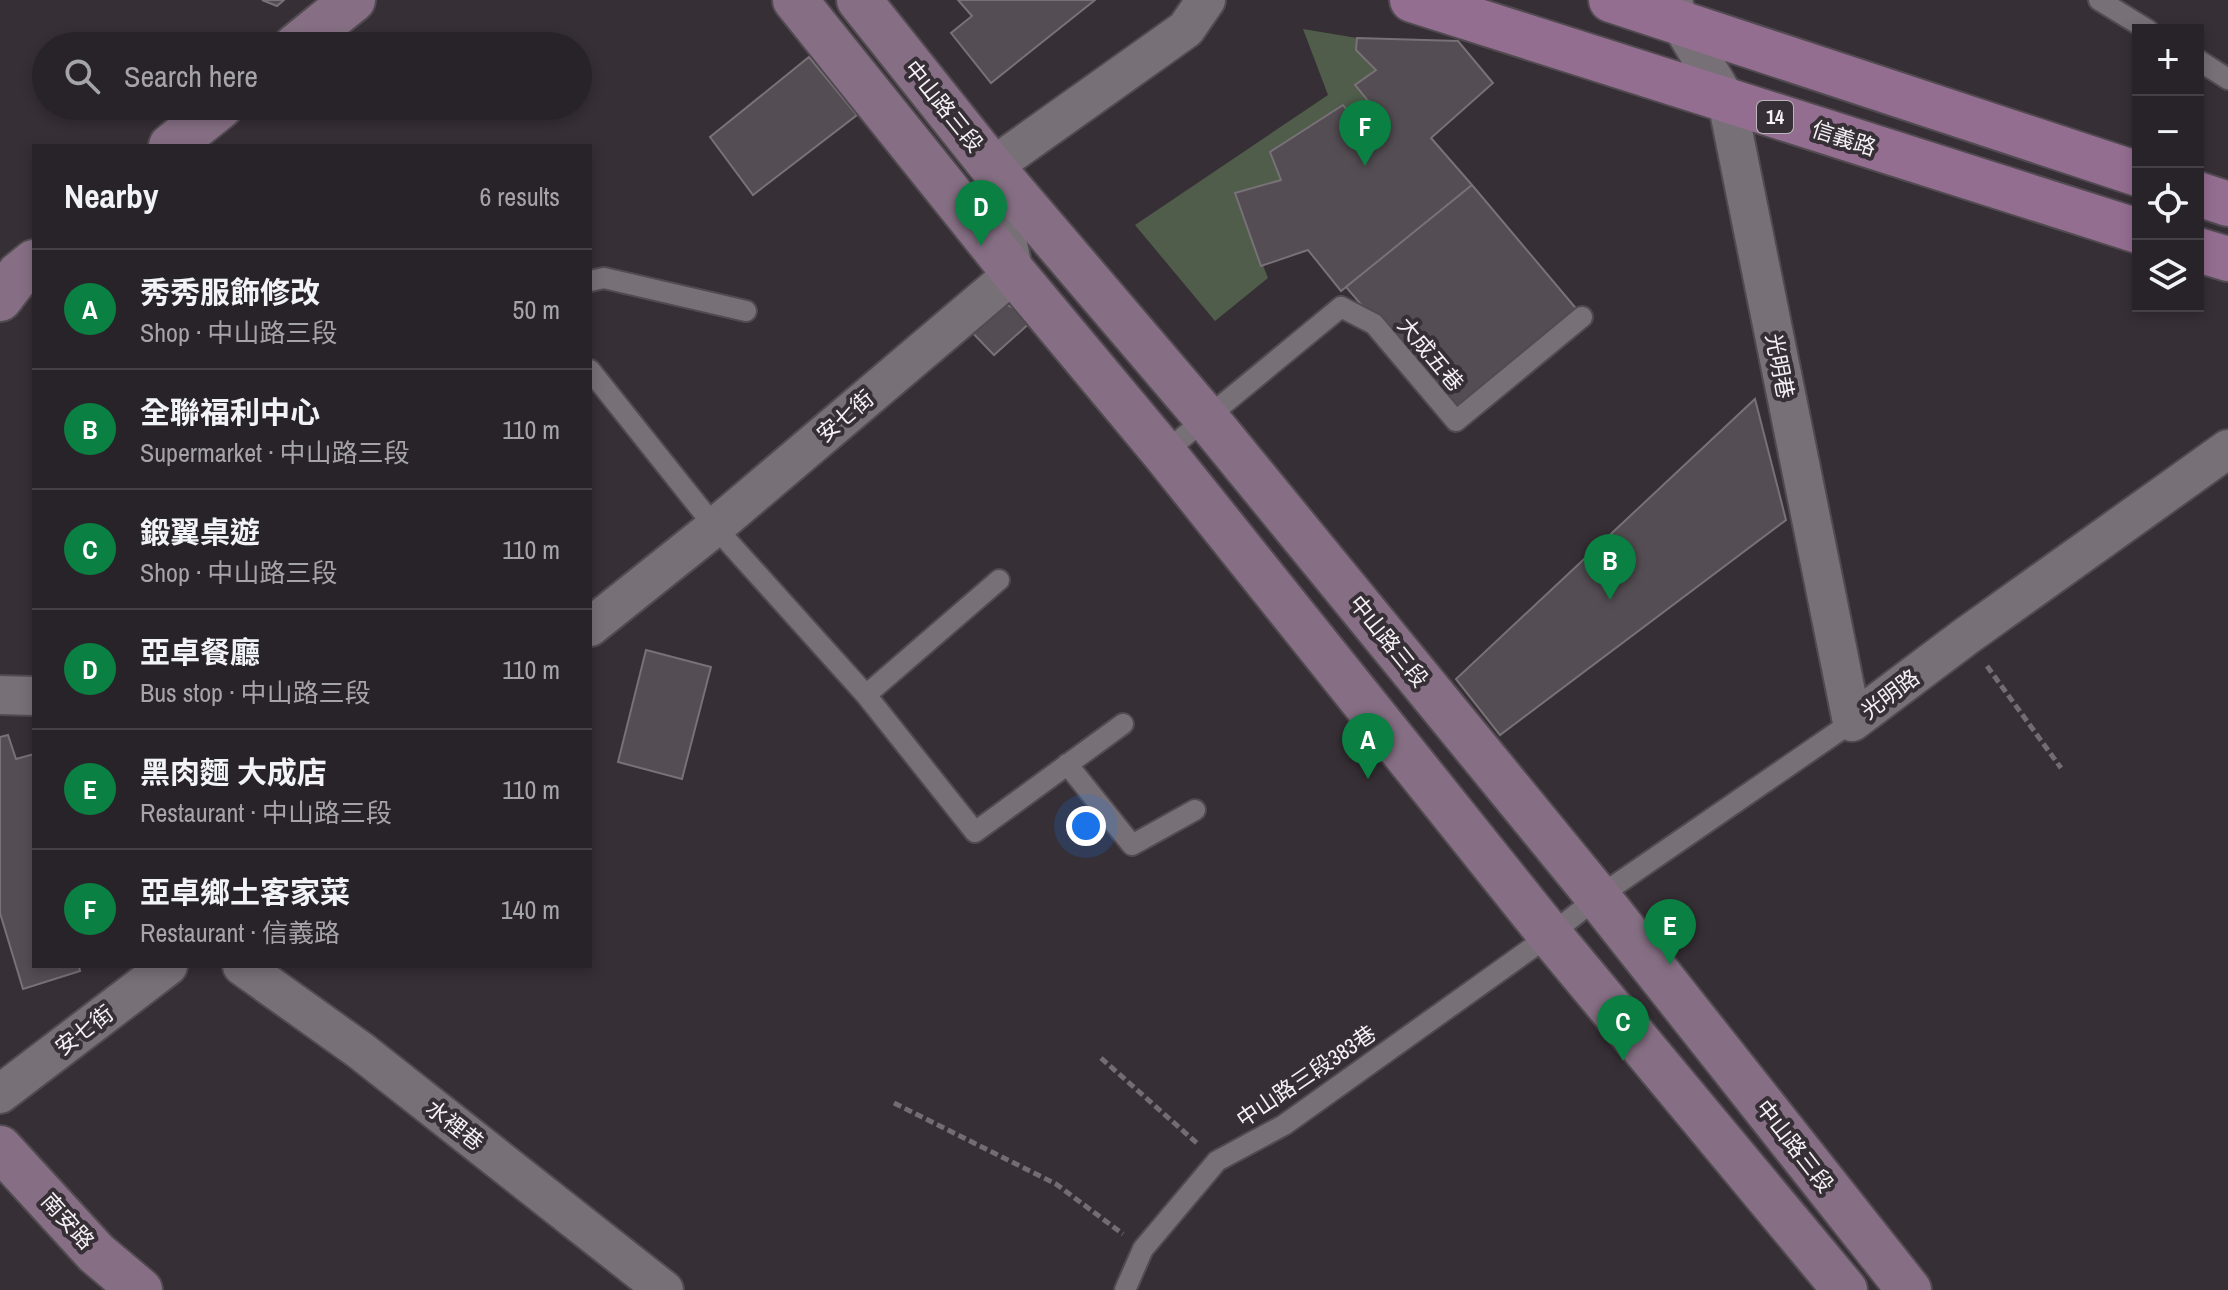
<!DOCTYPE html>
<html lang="en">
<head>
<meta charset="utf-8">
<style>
	body { margin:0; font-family:"Archivo Narrow","Noto Sans TC",sans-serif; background:#302b30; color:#f1f3f6 }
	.controls { position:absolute; right:24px; top:24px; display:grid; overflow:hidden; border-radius:0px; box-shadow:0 4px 12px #0003 }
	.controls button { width:72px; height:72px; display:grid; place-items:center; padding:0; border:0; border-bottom:2px solid #444045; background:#282328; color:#f1f3f6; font:40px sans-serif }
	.you { position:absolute; left:1086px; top:826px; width:28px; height:28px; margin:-20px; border:6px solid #fff; border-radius:50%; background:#1a73e8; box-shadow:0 0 0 12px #1a73e833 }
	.badge { display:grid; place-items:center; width:52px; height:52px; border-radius:50%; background:#0b8043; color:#fff; font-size:26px; font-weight:700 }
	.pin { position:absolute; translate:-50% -66px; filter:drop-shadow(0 2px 4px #0008) }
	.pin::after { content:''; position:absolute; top:42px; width:28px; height:24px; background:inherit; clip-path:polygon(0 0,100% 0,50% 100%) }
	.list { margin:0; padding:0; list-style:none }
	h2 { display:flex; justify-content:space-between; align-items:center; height:104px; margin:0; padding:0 32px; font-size:34px }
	h2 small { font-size:26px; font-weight:400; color:#a5a4a8 }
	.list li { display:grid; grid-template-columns:52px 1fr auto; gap:24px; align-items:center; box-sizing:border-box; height:120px; padding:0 32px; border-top:2px solid #444045 }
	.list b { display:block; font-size:30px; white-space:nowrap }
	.list p { margin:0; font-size:26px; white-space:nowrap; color:#a5a4a8 }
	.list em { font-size:26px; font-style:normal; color:#a5a4a8 }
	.icon { flex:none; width:44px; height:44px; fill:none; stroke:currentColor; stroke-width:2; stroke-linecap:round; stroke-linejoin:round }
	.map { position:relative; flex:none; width:2228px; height:1290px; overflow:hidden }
	.search { position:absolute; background:#282328; box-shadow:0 4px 12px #0003; left:32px; top:32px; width:560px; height:88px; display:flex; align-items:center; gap:20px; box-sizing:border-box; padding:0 28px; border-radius:44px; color:#a5a4a8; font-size:30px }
	.panel { position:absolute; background:#282328; box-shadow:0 4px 12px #0003; left:32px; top:144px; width:560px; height:824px; border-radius:0px }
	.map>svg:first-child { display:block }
	.green { fill:#505d4b }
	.building { fill:#544d53; stroke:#787177; stroke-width:2 }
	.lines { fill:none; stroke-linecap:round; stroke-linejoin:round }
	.lane-casing { stroke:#514b51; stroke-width:24 }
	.street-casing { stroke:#514b51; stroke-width:42 }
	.secondary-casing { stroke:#514b51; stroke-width:48 }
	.primary-casing { stroke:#514b51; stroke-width:48 }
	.path { stroke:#736d72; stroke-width:5; stroke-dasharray:8 4; stroke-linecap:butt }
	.lane { stroke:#787077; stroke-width:20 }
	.street { stroke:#787077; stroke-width:38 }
	.secondary { stroke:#866f84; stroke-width:44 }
	.primary { stroke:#946e91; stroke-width:44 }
	.labels { text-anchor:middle; stroke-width:8; stroke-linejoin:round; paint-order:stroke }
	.shield { fill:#362f35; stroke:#bbb6bb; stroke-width:2 }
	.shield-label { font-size:20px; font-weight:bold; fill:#f4f0f4 }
	.street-label { font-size:22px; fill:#f4f0f4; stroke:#362f35 }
</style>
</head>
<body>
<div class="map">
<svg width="2228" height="1290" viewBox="0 0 2228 1290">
	<rect width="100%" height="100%" fill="#362f35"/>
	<!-- green -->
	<path class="green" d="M1303,29L1357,38L1356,50L1376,70L1358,83L1383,119L1366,133L1343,105L1270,152L1281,180L1235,194L1268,278L1215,321L1135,225L1328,95Z"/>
	<!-- building -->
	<path class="building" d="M262,0H284L277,6Z
		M958,0H1095L991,83L951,33L972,16Z
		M1357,38L1458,41L1493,83L1431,138L1472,185L1341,291L1308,250L1261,266L1235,193L1281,180L1270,152L1343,105L1366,133L1383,119L1355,85L1376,70L1356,50Z
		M809,57L857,115L753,195L710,137Z
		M1472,185L1579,312L1458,418L1346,287Z
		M1007,305L1024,312L1032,321L994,355L963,323L982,308Z
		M1755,399L1786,520L1500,735L1456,679Z
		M646,650L711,667L682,779L618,762Z
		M8,735L16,759L34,754V966H79L80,971L23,989L0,913V737Z"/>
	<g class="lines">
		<!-- lane casing -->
		<g class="lane-casing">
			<path id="lane" d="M2099,0L2148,30
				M2198,60L2228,79
				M590,281L604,278L746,311
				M590,370L715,527L866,695L975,832L1123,724
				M1164,453L1341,307L1374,324L1456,421L1582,317
				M866,695L999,580
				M1067,764L1132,845L1195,810
				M1125,1290L1143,1249L1217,1161L1284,1125L1550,935L1598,897L1852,722"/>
		</g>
		<!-- street casing -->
		<g class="street-casing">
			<path id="street" d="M1674,5L1679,21L1727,101L1852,722L1965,637L2228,449
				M590,627L715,527L1014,273L992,167L1186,29L1206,0
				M0,695L34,696
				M242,966L361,1051L664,1290
				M0,1094L168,966"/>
		</g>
		<!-- secondary casing -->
		<g class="secondary-casing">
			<path id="secondary" d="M795,0L1014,273L1164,453L1550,935L1845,1290
				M859,0L992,167L1207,419L1598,897L1909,1290
				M296,46L353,0
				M171,146L221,106
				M0,299L19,274L34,262
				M0,1148L96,1253L140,1290"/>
		</g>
		<!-- primary casing -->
		<g class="primary-casing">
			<path id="primary" d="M1412,0L2138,231
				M1611,0L2138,174
				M2198,194L2228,204
				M2198,250L2228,259"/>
		</g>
		<!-- path -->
		<path class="path" d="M1987,666L2061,768
			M1101,1058L1199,1145
			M894,1103L1056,1184L1123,1234"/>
		<!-- lane -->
		<use href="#lane" class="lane"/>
		<!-- street -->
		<use href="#street" class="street"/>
		<!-- secondary -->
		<use href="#secondary" class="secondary"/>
		<!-- primary -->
		<use href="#primary" class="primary"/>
	</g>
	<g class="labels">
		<!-- shield labels -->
		<rect class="shield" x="1757" y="101" width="36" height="32" rx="6"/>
		<g class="shield-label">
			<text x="1775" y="124">14</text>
		</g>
		<!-- street labels -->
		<g class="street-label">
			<text transform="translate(944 106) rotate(51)" y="8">中山路三段</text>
			<text transform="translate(1844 138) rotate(18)" y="8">信義路</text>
			<text transform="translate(1431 354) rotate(50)" y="8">大成五巷</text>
			<text transform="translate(1780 366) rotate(79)" y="8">光明巷</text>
			<text transform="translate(845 416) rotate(-40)" y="8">安七街</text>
			<text transform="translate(1389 641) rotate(51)" y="8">中山路三段</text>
			<text transform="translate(1890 694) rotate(-37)" y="8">光明路</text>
			<text transform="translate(84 1030) rotate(-37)" y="8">安七街</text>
			<text transform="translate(1306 1076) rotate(-34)" y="8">中山路三段383巷</text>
			<text transform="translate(455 1125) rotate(38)" y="8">水裡巷</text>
			<text transform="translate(1795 1146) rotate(52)" y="8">中山路三段</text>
			<text transform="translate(68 1221) rotate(48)" y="8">南安路</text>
		</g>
	</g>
</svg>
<div class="controls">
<button>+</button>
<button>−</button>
<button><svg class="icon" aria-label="locate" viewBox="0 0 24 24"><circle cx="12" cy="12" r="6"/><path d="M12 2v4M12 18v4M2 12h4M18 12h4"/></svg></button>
<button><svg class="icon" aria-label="layers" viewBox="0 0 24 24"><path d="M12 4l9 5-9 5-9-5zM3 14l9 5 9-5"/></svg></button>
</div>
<div class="you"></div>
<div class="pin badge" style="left:1368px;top:779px">A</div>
<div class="pin badge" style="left:1610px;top:600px">B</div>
<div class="pin badge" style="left:1623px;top:1061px">C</div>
<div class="pin badge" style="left:981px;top:246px">D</div>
<div class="pin badge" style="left:1670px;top:965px">E</div>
<div class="pin badge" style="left:1365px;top:166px">F</div>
<div class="search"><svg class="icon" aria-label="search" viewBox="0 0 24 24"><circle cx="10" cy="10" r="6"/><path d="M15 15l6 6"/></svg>Search here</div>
<section class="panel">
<h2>Nearby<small>6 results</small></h2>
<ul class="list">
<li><span class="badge">A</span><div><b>秀秀服飾修改</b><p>Shop · 中山路三段</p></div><em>50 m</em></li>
<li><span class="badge">B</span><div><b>全聯福利中心</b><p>Supermarket · 中山路三段</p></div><em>110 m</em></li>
<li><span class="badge">C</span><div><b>鍛翼桌遊</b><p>Shop · 中山路三段</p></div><em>110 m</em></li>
<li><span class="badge">D</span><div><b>亞卓餐廳</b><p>Bus stop · 中山路三段</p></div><em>110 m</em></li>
<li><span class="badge">E</span><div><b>黑肉麵 大成店</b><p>Restaurant · 中山路三段</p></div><em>110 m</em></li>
<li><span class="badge">F</span><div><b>亞卓鄉土客家菜</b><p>Restaurant · 信義路</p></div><em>140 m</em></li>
</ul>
</section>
</div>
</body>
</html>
